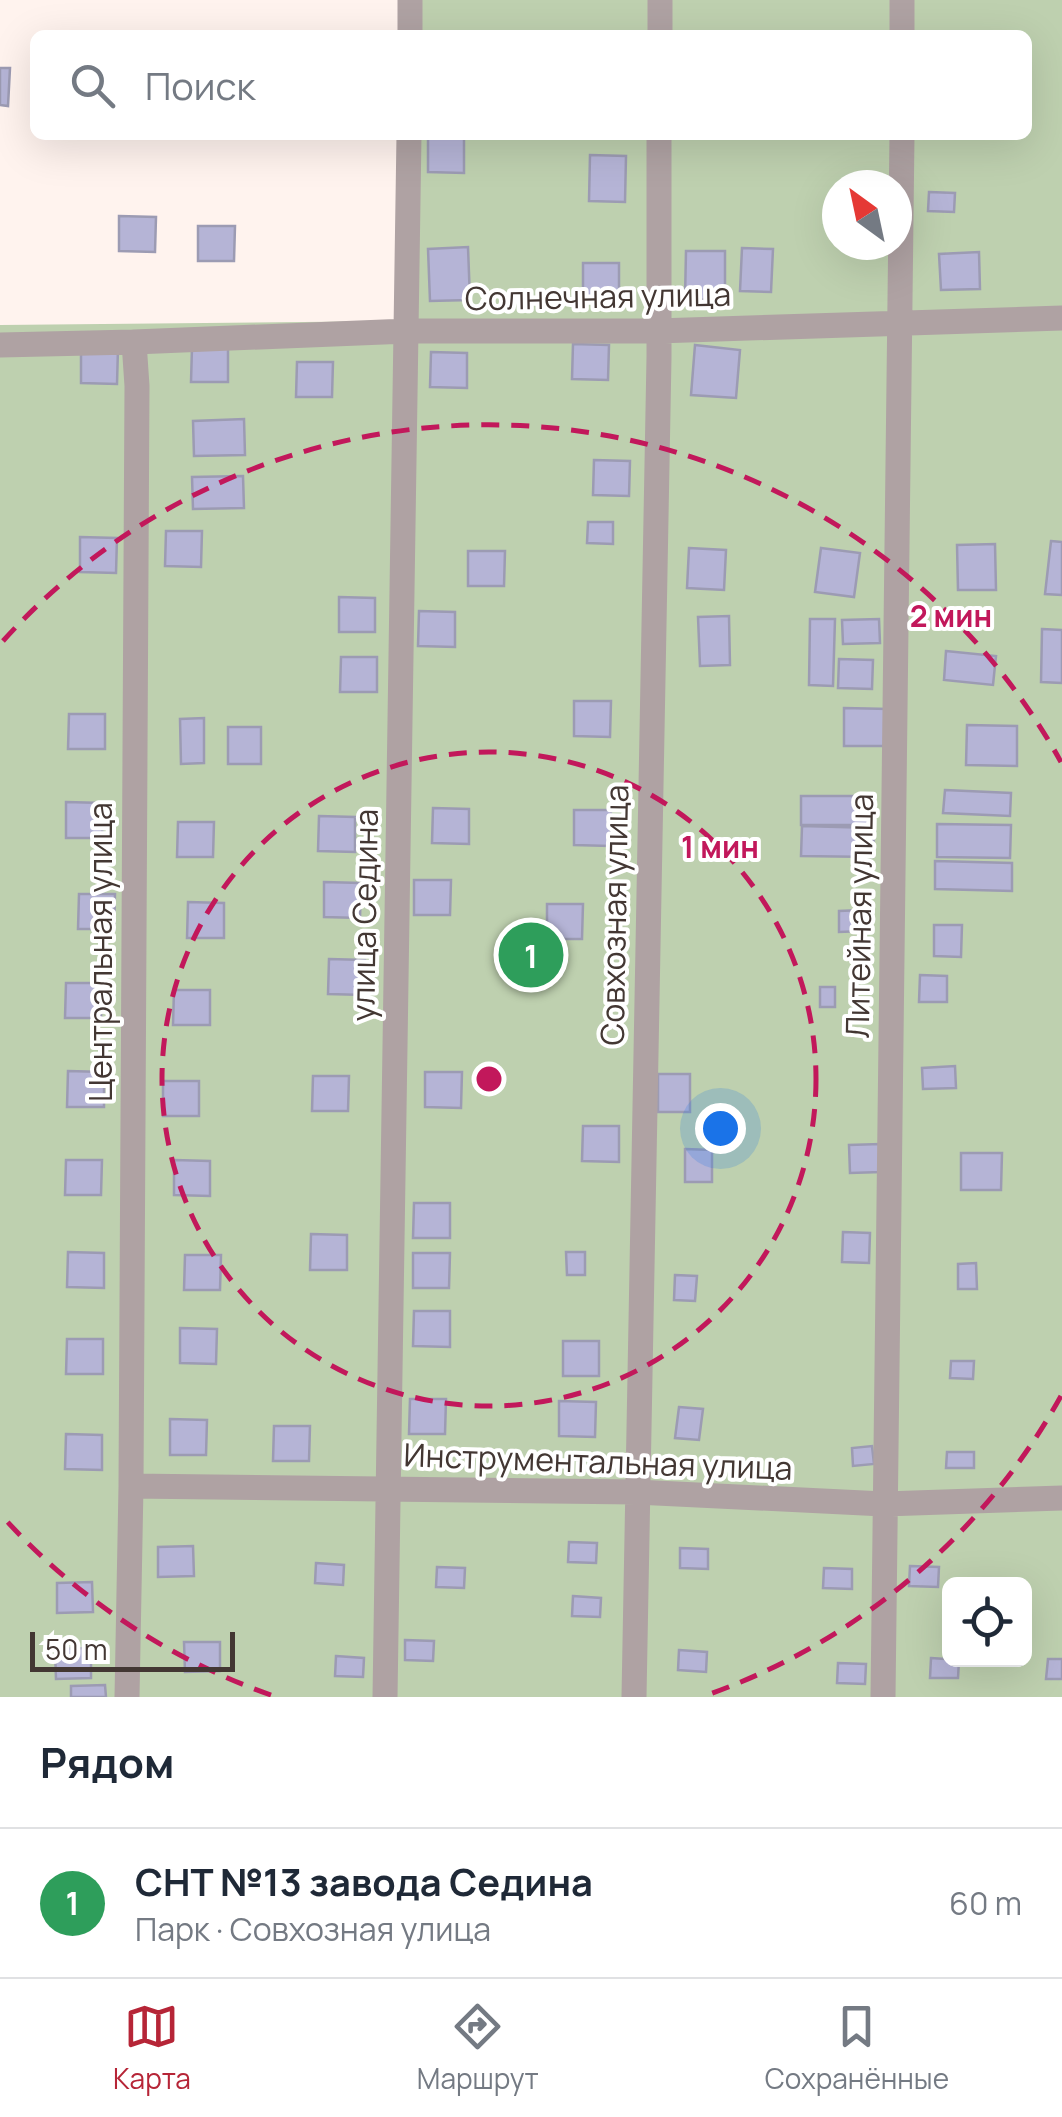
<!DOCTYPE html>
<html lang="ru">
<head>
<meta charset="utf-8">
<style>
	body { margin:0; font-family:Manrope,sans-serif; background:#f2f2f3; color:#1f2937 }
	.controls { position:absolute; right:30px; bottom:30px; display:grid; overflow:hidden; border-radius:15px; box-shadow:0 10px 40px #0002 }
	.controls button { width:90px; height:90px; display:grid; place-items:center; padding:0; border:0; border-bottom:2px solid #e0e1e3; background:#fff; color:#1f2937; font:50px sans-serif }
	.compass { position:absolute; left:822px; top:170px; width:90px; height:90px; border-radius:50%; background:#fff; box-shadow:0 10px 40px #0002; rotate:327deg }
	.scale { position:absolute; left:30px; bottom:25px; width:205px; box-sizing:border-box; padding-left:10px; border:5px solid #433733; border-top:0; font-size:28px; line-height:35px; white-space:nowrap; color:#433733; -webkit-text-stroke:8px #fff; paint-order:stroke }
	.you { position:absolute; left:720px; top:1128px; width:35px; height:35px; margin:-25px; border:8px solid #fff; border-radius:50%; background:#1a73e8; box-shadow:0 0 0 15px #1a73e833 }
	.badge { display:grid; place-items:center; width:65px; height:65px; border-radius:50%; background:#b62537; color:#fff; font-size:32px; font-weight:700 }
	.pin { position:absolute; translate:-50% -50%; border:5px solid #fff; box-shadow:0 2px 10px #0006 }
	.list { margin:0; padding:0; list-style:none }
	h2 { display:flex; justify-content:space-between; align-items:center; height:130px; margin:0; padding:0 40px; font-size:42px }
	h2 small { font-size:32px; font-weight:400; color:#747a83 }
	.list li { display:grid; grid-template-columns:65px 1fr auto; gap:30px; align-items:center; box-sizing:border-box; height:150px; padding:0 40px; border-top:2px solid #e0e1e3 }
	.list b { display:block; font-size:38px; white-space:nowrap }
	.list p { margin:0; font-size:32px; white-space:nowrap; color:#747a83 }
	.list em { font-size:32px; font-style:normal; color:#747a83 }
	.icon { flex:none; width:55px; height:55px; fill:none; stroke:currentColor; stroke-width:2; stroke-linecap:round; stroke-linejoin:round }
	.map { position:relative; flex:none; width:1062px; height:1697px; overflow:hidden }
	.search { position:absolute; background:#fff; box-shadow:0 10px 40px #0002; left:30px; right:30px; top:30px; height:110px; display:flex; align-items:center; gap:25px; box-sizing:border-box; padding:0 35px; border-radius:15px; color:#747a83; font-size:38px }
	.sheet { height:280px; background:#fff }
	nav { display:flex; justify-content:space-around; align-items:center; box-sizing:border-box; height:140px; border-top:2px solid #e0e1e3; background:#fff; font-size:28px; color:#747a83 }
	nav a { display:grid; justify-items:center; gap:5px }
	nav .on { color:#b62537 }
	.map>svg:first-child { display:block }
	.green { fill:#bed0af; fill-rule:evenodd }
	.building { fill:#b5b4d6; stroke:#9c9bb3; stroke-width:2.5 }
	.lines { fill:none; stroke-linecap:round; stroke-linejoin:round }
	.minor { stroke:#afa2a3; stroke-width:25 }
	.ring { fill:none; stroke:#c2185b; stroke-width:5; stroke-dasharray:18 12 }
	.labels { text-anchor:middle; stroke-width:8; stroke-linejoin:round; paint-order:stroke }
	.street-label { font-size:32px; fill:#433733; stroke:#fff }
	.centre { fill:#c2185b; stroke:#fff; stroke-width:5 }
	.ring-label { font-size:30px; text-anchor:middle; font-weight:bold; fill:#c2185b; stroke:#fff; stroke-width:8; stroke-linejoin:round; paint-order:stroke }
</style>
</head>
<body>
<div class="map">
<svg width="1062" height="1697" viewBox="0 0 1062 1697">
	<rect width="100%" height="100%" fill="#fff3ee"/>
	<!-- green -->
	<path class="green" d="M403,0H1062V1697H0V325L401,321L402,135H1027V35H403ZM837,185H897V245H837ZM950,1584H1024V1660H950Z"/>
	<!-- building -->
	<path class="building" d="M0,68H10L8,106L0,105Z
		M428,137H464V173L428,172Z
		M590,155L626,156L625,202L589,201Z
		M929,192L955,193L954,212L928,211Z
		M119,216L156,217L155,252L119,251Z
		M198,226H235L234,261H198Z
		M468,247L470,300L430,301L428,249Z
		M742,248L773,249L771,292L740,291Z
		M686,251H725V300L685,299Z
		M979,252L980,289L941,290L939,254Z
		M583,263H619V299L583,298Z
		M573,344L609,345L608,380L572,379Z
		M695,345L740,350L736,398L691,395Z
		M192,347H228V382H191Z
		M81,348H118L117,384L81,383Z
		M431,352L467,353V388L430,387Z
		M297,362H333L332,397H296Z
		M244,419L245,455L194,456L193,421Z
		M594,460L630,461L629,496L593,495Z
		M243,476L244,508L193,509L192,477Z
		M588,522H613V544L587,543Z
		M166,531H202L201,567L165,566Z
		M80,537L117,538L116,573L80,572Z
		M1051,541L1062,542V595L1045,594Z
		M995,544L996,590H958L957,545Z
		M689,548L726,550L724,590L687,588Z
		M821,548L860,553L854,597L815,592Z
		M468,551H505L504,586H468Z
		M339,597L375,598V632H339Z
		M419,611L455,612V647L418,646Z
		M729,616L730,665L700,666L698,617Z
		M810,619H835L833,686L809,685Z
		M879,619L880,643L843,644L842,620Z
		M1042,629L1062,630V683L1041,682Z
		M946,651L996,656L993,685L944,680Z
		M341,657H377V692H340Z
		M839,659L873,660L872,689L838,688Z
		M574,701H611L610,737L574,736Z
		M844,708L889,709L888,746H844Z
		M69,714H105V749H68Z
		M204,718V763L181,764L180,719Z
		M967,725L1017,726V766L966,765Z
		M228,727H261V764H228Z
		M945,790L1011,793L1010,816L943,813Z
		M801,796H873V825H801Z
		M66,802L103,803L102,838H66Z
		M433,808L469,809V844L432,843Z
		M574,810H611L610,846L574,845Z
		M319,816L355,817V852L318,851Z
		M178,822H214L213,857H177Z
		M937,824L1011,825L1010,858L937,857Z
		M802,826L874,828L873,857L801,856Z
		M935,861L1012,863V891L935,889Z
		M414,880H451L450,915H414Z
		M324,882L361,883L360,918L324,917Z
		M79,894H115L114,929H78Z
		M188,902L224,903V938H187Z
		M547,904H583L582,939H547Z
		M863,910L864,931L839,932V911Z
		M934,925H962L961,957L934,956Z
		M329,959L365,960V995L328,994Z
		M920,975L947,976V1002H919Z
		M66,983H102L101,1018H65Z
		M820,987H835V1007H820Z
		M174,990H210V1025H173Z
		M955,1066L956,1088L923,1089L922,1068Z
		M68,1071L104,1072V1107H67Z
		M425,1072H462L461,1108L425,1107Z
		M658,1074H690V1112H658Z
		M313,1076H349L348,1111H312Z
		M163,1081H199V1116H163Z
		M583,1126H619V1162L582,1161Z
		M880,1144L881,1172L850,1173L849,1145Z
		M685,1149L712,1150V1182H685Z
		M961,1153H1002L1001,1190H961Z
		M66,1160H102L101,1195H65Z
		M174,1160L210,1161V1196L174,1195Z
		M414,1203H450V1238H413Z
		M843,1232L870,1233L869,1263L842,1262Z
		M311,1234L347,1235V1270H310Z
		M68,1252L104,1253V1288L67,1287Z
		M566,1252H585V1275H567Z
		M413,1253H450L449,1288H413Z
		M185,1255H221L220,1290H184Z
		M976,1263L977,1289H958V1264Z
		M675,1275L697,1276L695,1301L674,1300Z
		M414,1311H450V1347L413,1346Z
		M180,1328L217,1329L216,1364L180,1363Z
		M67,1339H103V1374H66Z
		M563,1341H599V1376H563Z
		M951,1361H974L973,1379L950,1378Z
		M410,1399H446L445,1434H409Z
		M559,1401L596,1402L595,1437L559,1436Z
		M679,1407L703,1409L699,1440L675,1438Z
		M170,1419L207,1420L206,1455H170Z
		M274,1426H310L309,1461H273Z
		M66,1434L102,1435V1470L65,1469Z
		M872,1446L874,1464L853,1466L852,1448Z
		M947,1452H974V1468H946Z
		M569,1542L597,1543L596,1563L568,1562Z
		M193,1546L194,1576L158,1577V1547Z
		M680,1548L708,1549V1569L680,1568Z
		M316,1563L344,1565L343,1585L315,1583Z
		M910,1566L939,1567L938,1587L909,1586Z
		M437,1567L465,1568L464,1588L436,1587Z
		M824,1568L852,1569V1589L823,1588Z
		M92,1582L93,1612L57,1613V1583Z
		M573,1596L601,1598L600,1617L572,1616Z
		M405,1640L434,1641L433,1661L405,1660Z
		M184,1642H220V1671L185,1672Z
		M91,1648V1678L56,1679L55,1649Z
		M679,1650L707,1652L706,1672L678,1670Z
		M336,1656L364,1658L363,1677L335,1676Z
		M931,1658L959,1660L958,1678H930Z
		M1048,1659H1062V1679H1046Z
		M838,1663L866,1664L865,1684L837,1683Z
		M105,1685L106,1697H71V1686Z"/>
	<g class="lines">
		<!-- minor -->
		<path class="minor" d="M410,35V0
			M660,35V0
			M902,35V0
			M134,342L408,331H657L1062,318
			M0,345L134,342L137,386L131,1486L127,1697
			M131,1486L636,1492L884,1504L1062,1498
			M385,1697L409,135
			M634,1697L659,357V135
			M883,1697L902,135"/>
	</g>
	<!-- distance rings -->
	<g class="ring">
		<circle cx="489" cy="1079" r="327"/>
		<path d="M1061 1396A654 654 0 0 1 707 1695M271 1695A654 654 0 0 1 3 1517M3 641A654 654 0 0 1 1061 762"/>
	</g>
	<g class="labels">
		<!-- street labels -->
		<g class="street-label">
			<text transform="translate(598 297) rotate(-1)" y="11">Солнечная улица</text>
			<text transform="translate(365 915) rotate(-89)" y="11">улица Седина</text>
			<text transform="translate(615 915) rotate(-89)" y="11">Совхозная улица</text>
			<text transform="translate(860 916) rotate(-89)" y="11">Литейная улица</text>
			<text transform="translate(101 952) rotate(-90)" y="11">Центральная улица</text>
			<text transform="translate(598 1462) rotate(2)" y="11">Инструментальная улица</text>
		</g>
	</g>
	<circle cx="489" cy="1079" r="15" class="centre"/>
	<g class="ring-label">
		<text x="951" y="627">2 мин</text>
		<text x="720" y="858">1 мин</text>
	</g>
</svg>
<div class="controls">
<button><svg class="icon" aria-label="locate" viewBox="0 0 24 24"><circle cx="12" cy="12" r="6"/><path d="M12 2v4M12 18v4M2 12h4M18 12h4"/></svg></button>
</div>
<svg class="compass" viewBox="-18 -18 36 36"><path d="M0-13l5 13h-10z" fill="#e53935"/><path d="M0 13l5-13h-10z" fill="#747a83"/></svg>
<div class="scale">50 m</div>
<div class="you"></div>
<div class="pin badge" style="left:531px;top:955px;background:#2e9e5b">1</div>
<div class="search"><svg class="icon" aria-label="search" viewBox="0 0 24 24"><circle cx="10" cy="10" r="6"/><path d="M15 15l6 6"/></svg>Поиск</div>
</div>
<section class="sheet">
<h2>Рядом<small></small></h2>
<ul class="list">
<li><span class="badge" style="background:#2e9e5b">1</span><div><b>СНТ №13 завода Седина</b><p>Парк · Совхозная улица</p></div><em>60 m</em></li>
</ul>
</section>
<nav>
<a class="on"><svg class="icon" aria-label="map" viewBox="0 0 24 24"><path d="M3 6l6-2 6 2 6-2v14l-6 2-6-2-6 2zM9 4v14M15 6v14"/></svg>Карта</a>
<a><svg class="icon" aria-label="directions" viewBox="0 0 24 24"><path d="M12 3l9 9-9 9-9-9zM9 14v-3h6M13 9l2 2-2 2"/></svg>Маршрут</a>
<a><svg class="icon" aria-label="saved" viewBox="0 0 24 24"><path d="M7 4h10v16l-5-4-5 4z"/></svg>Сохранённые</a>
</nav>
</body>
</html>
